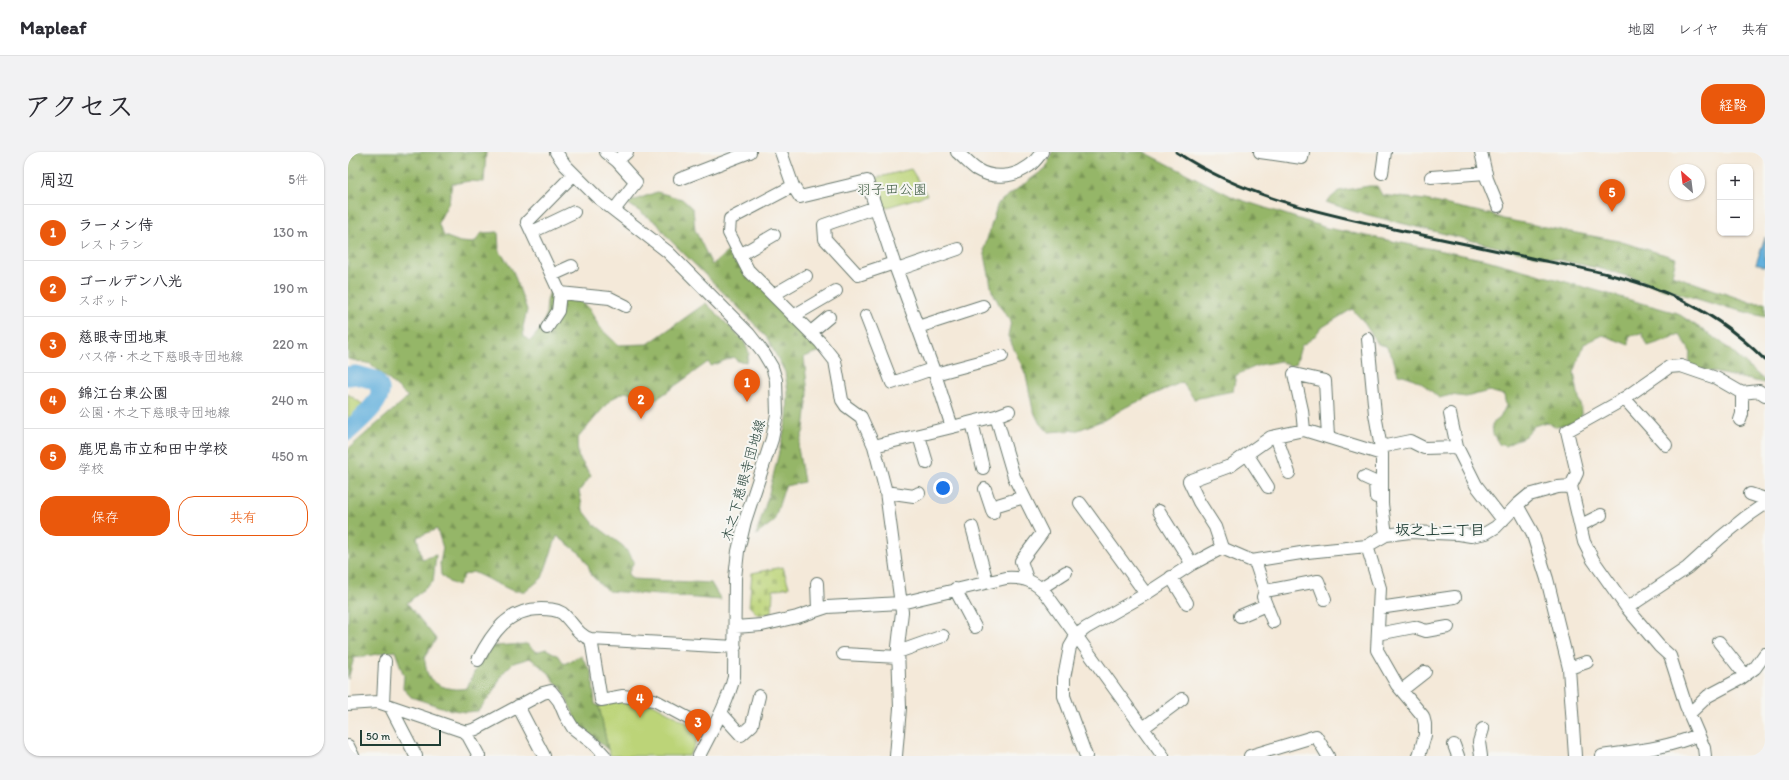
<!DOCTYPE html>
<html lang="ja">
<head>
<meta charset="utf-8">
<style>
	body { margin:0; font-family:Itim,"Klee One",sans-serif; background:#f2f2f3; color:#2b2b33 }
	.controls { position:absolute; right:12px; top:12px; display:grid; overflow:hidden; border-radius:8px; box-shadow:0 1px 3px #0004 }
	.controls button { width:36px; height:36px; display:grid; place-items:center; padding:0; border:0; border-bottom:1px solid #e1e1e2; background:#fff; color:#2b2b33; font:20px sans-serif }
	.compass { position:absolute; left:1321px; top:12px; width:36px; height:36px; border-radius:50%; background:#fff; box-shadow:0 1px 3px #0004; rotate:332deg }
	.scale { position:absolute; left:12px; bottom:10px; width:81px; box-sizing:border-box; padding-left:4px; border:2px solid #1f3d34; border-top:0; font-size:11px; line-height:14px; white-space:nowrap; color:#1f3d34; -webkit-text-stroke:3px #f6f6f2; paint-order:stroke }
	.you { position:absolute; left:595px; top:336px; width:14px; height:14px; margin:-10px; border:3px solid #fff; border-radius:50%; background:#1a73e8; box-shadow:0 0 0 6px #1a73e833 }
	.badge { display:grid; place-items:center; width:26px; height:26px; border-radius:50%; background:#ea580c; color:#fff; font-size:13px; font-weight:700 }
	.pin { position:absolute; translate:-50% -33px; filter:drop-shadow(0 1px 2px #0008) }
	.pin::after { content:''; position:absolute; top:21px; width:14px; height:12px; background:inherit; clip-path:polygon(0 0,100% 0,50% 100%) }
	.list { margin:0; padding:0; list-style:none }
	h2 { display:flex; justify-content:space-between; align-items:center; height:52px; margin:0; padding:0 16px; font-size:17px }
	h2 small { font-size:13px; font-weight:400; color:#7c7c81 }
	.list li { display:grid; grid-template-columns:26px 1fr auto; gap:12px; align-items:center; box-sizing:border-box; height:56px; padding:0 16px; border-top:1px solid #e1e1e2 }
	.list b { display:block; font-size:15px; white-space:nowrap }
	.list p { margin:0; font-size:13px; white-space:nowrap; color:#7c7c81 }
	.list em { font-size:13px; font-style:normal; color:#7c7c81 }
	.actions { display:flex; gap:8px; padding:12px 16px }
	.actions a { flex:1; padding:9px 0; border:1px solid #ea580c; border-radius:16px; text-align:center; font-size:14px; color:#ea580c }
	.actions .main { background:#ea580c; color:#fff }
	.map { position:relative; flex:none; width:1417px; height:604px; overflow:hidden; border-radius:16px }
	header { display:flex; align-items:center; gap:24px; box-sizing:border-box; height:56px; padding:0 20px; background:#fff; border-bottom:1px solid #e1e1e2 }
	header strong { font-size:19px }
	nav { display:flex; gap:22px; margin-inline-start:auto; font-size:14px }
	.intro { display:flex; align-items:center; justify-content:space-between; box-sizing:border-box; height:96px; padding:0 24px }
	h1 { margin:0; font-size:28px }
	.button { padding:10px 18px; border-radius:16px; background:#ea580c; color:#fff; font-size:14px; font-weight:700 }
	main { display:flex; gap:24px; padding:0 24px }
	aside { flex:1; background:#fff; border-radius:16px; box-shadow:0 1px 3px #0004 }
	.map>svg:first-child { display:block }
	.green { fill:#bcd478; stroke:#6e8856 }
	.forest { fill:url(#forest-firs); stroke:#5a7a4e }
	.cemetery { fill:url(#cemetery-stones); stroke:#6e8856 }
	.water { fill:#64b0dd; stroke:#427688 }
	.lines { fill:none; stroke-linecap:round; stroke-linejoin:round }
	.river { stroke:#64b0dd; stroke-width:19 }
	.minor-casing { stroke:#6a796e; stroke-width:14 }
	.minor { stroke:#fff; stroke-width:12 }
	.rail { stroke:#1f3d34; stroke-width:3 }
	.labels { text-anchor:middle; stroke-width:4; stroke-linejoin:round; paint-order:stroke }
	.park-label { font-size:14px; fill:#3e5b42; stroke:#f6f6f2 }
	.street-label { font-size:14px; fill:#1f3d34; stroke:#f6f6f2 }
	.neighbourhood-label { font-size:15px; font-weight:bold; fill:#1f3d34; stroke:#f6f6f2 }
</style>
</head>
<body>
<header>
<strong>Mapleaf</strong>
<nav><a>地図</a><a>レイヤ</a><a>共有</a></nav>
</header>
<div class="intro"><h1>アクセス</h1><a class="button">経路</a></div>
<main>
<aside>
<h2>周辺<small>5件</small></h2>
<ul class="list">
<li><span class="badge">1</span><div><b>ラーメン侍</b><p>レストラン</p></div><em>130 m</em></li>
<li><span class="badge">2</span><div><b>ゴールデン八光</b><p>スポット</p></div><em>190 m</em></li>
<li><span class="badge">3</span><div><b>慈眼寺団地東</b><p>バス停 · 木之下慈眼寺団地線</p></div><em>220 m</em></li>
<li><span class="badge">4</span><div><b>錦江台東公園</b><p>公園 · 木之下慈眼寺団地線</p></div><em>240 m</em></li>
<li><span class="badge">5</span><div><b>鹿児島市立和田中学校</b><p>学校</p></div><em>450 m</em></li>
</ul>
<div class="actions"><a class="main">保存</a><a>共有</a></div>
</aside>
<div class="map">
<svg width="1417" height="604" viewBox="0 0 1417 604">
	<defs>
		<pattern id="forest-firs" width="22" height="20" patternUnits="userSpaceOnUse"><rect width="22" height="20" fill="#95b668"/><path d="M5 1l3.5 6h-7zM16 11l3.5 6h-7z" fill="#799556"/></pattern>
		<pattern id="cemetery-stones" width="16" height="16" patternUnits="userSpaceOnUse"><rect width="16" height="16" fill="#bcd478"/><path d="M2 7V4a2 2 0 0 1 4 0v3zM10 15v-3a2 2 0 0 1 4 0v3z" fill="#a1b768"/></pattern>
	</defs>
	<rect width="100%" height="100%" fill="#f6f6f2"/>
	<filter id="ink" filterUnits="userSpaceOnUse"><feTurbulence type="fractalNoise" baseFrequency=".025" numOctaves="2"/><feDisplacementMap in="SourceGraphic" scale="8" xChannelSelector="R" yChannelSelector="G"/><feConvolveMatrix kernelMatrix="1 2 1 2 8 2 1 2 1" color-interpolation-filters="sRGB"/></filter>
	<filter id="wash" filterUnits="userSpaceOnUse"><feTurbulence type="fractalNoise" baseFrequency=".012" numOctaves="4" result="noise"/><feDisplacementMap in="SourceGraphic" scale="16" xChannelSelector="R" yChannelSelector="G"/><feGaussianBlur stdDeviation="0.9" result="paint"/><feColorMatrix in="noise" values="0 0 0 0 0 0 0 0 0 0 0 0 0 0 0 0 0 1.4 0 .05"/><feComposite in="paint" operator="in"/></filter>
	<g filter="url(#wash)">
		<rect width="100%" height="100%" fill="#f4e9d9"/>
		<!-- green -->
		<path class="green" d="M563,17L579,43L533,57L524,27Z
			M0,242L17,254L0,267Z
			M276,548L305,552L354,579L341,604H263L260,598L251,554Z"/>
		<!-- forest -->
		<path class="forest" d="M0,0H138L136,30L121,29L104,32L101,50L90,71L96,84L112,90L126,91L134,81L150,80L151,98L165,119L179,158L175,175L176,185L182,189C190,181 196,173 198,162C199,151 198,141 208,134L232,149L240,155L252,176L270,193L300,192L358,151L396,189L401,201L399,210L390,209L385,205L363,214L360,210L309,247L277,240L263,247L229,287L230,304L243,324L231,339L235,358L247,373L275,394L286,409L280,422L284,427L363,431L373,448L260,439L244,424L240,413L233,402L209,384L194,426L178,439H165L125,420L116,423L110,434L101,430L93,423L92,411L95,396L89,377L69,385L74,407L88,403L85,430L59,451L88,487L76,506C78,512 78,521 81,525C90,536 106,539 119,536L131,510L144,494L179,492L188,500L198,497L211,504L216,512L233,504L244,521L247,552L251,554L260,598L230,572L213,535L207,531L201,521L182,506L165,511L154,522L146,539L130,559L117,560L99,557L63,545L55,536L56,524L47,499L6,506L0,527V297L60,245L23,212L0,207Z
			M704,0H796L887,46L979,76L1139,108L1329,161L1373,190L1417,229V231L1341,215L1342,199L1332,183L1300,194L1294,181L1281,184V193L1255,183L1236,192L1226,221L1234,261L1231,269L1207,275L1198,270L1186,274L1177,284L1157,294L1151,292L1145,282L1144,272L1152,266L1158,254L1156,243L1141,239L1118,245L1103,243L1091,246C1077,233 1069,226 1050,222L1045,206L1038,194L1030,192L1015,169L1004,157L973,176L965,186L953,194L948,212L942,214L932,209L911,213L888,223L885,239L846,247L834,230L778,255L756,268L730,278L700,280L692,272L685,258L678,223L660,184L663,169L653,156L644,139L636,97L650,51L698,16Z
			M1021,34H1029L1034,43L1077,48L1146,63L1155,67L1270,89L1328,106L1324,123L1404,151H1417V165L1369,153L1307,134L1286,126L1250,116L1158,97L1004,59L978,50L991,39Z
			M309,40L334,47L345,57L347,78L364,113L385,95L473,199L456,205L460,242L456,277L450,296L456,330L437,334L426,369L408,383L420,345L439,267L440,240L437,220L419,186L399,164L319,85L309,71L279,51Z"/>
		<!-- cemetery -->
		<path class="cemetery" d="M435,415L441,435L425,438L424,461L410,463L401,454L404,421Z"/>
		<!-- water -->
		<path class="water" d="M1417,85V115L1408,112Z"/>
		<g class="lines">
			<!-- river -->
			<path class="river" d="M0,224L8,223L27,228C29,231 31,234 32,237C34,251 9,270 0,279"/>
		</g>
	</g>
	<g filter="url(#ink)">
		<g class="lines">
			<!-- minor casing -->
			<g class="minor-casing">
				<path id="minor" d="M208,0L217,13L249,45L320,100L401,182L415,200L424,215L428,228L429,262L424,287L397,369L390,399L387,426L386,525C379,553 364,578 351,604
					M258,0L269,9L288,30L266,58
					M433,0L445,34L452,45L519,29L546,111L587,222L604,275L526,294L538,340L554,460L550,495L552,556L548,604
					M609,0C615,5 621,12 628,17C644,27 665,26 681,14C686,11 690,5 694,0
					M912,0L954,6L955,0
					M1133,0L1139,27L1150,54
					M269,9L279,0
					M1034,21L1037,0
					M1083,25L1138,21
					M332,27L402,0
					M445,34L382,67L381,81L400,118L472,190L487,209L494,248L498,254L513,265L526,294
					M528,55L476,73L477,87L510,123L546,111
					M184,80L226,60
					M392,103L426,83
					M549,118L610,97
					M204,123L224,114
					M212,141L262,146L278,154
					M425,143L458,124
					M447,163L488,139
					M518,164L544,231L584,217
					M570,175L635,154
					M199,176L210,159L212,141L179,70L226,22
					M463,180L481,165
					M1020,187L1027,262L1034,302V352L1038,383
					M587,222L654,204
					M1276,246L1318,293
					M1102,262L1109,295
					M648,264L661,259
					M1392,268L1394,262V241
					M624,270L635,316
					M604,275L648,264L666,325L694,381L673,409L679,427
					M956,278L954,258L946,222L977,229L980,285
					M571,284L579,311
					M928,284L941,321
					M1033,295L1062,289L1076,296L1109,295L1128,333L1155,368
					M899,302L920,335
					M1016,325L1027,330L1028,345
					M1223,334L1229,321L1219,279L1271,250L1321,215L1333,214L1368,226L1394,241L1411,239L1417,243
					M637,337L645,361
					M538,340L566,344L571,341
					M1402,342L1417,347
					M732,351L798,442
					M1169,353L1184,380L1199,427L1221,516L1227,604
					M643,355L676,345
					M811,359L844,412
					M1233,373L1253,363
					M624,375L639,430
					M1019,394L1032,436L1029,498L1049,533L1075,564L1077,572V583L1071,604
					M874,396L867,375L851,350L841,329L882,314L923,285L956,278L1034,302
					M907,409L917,439L915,445L925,470
					M823,425L839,451
					M469,431L470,457
					M693,436L718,420
					M607,437L627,475
					M917,439L970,429L977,447
					M1031,456L1107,445
					M1279,456L1339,416L1372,386L1398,365L1417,352
					M892,464L918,453
					M387,475L414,473L449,465L479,455L553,451L658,426C676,425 687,429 699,443L815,604
					M1030,482L1066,475L1078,479L1100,475
					M243,487L253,548L275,544L306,548L364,579
					M1371,490L1397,523
					M550,500L595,484
					M495,502L550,505
					M130,508C144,481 160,457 193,457C200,457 207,457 214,461C224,469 230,484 243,487L387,495
					M1221,516L1239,510
					M1054,538L1077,520
					M35,551L37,509
					M0,552L30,550L118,580L128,577L195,541L203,539L211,549L217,563L225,576L247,593L257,604
					M42,554L68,604
					M170,554L196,604
					M373,561L393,583L404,573L411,544
					M1341,562L1360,544L1392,527L1407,516L1417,502
					M795,576L834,547
					M118,580L131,604
					M1106,593L1110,604
					M0,594L5,604
					M738,604L716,544V526L722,495L729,483L738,476L798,442L844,412L874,396L904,409L959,400L1019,394L1038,383L1062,380L1111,382L1123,384L1138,381L1148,375L1169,353L1181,343L1210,335L1223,334L1236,390L1245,408L1279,456L1311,494L1322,504L1338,554L1356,596L1357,604
					M902,604L968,584L980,604
					M1133,604L1131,590L1135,577
					M1254,604C1287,599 1319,596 1350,583"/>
			</g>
			<!-- minor -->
			<use href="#minor" class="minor"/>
			<!-- rail -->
			<path class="rail" d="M828,0C897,45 967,60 1046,77C1094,87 1143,97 1192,108C1234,116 1278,124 1318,141C1354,156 1389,180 1417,208"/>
		</g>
	</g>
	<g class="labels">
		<!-- park labels -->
		<g class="park-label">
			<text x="544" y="42">羽子田公園</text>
		</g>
		<!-- street labels -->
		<g class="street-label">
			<text transform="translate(395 328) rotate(-74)" y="5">木之下慈眼寺団地線</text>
		</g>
		<!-- neighbourhood labels -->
		<g class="neighbourhood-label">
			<text x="1092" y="383">坂之上二丁目</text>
		</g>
	</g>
</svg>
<div class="controls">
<button>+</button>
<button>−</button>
</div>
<svg class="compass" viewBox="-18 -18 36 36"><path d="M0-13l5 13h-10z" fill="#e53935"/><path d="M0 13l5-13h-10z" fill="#7c7c81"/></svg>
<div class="scale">50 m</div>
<div class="you"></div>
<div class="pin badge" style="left:399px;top:250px">1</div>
<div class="pin badge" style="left:293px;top:267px">2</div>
<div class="pin badge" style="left:350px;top:590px">3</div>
<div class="pin badge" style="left:292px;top:566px">4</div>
<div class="pin badge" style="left:1264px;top:60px">5</div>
</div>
</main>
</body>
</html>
